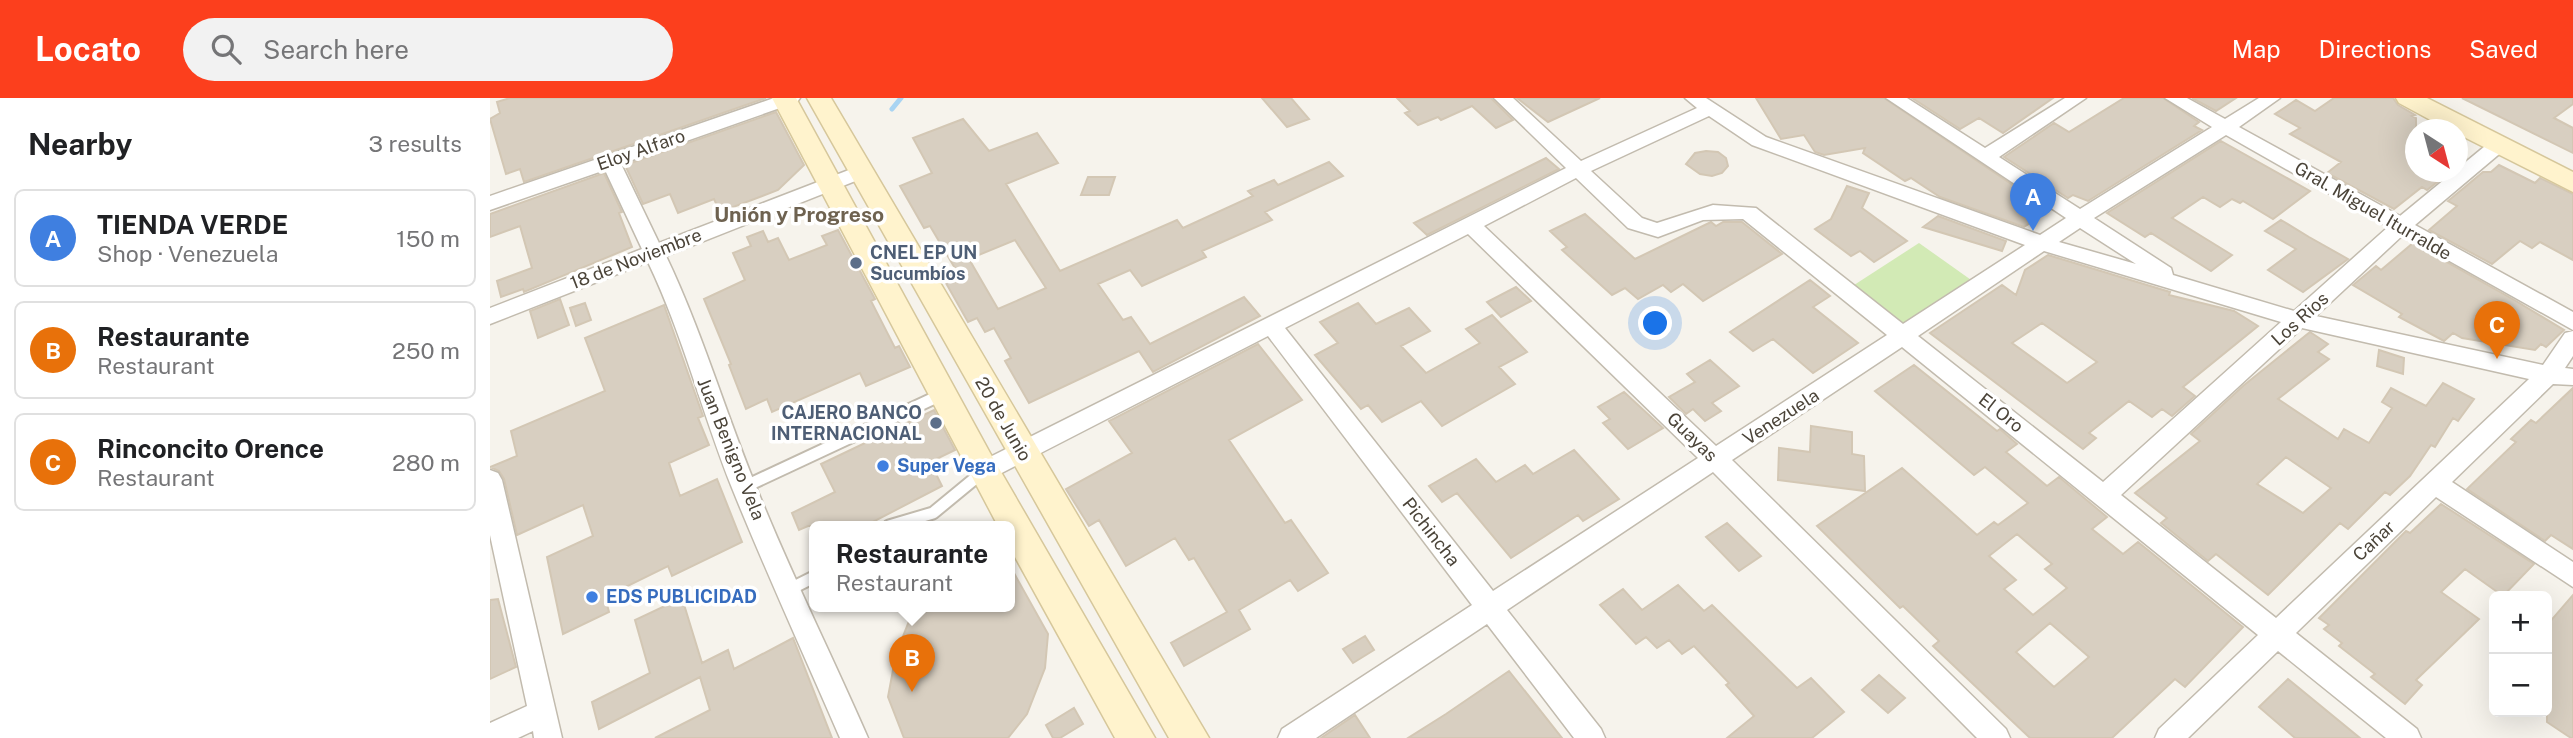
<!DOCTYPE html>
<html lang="en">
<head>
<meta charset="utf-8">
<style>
	body { margin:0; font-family:"Public Sans",sans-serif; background:#f2f2f2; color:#202124 }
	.controls { position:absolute; right:21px; bottom:21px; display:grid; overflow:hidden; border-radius:10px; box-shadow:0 7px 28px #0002 }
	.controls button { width:63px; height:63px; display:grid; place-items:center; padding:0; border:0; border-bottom:2px solid #e0e0e0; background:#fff; color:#202124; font:35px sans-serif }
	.compass { position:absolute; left:1915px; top:21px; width:63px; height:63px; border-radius:50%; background:#fff; box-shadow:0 7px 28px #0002; rotate:144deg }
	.you { position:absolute; left:1166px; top:226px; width:24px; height:24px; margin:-18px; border:5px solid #fff; border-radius:50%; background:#1a73e8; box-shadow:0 0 0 10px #1a73e833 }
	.badge { display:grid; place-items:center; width:46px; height:46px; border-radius:50%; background:#fc3f1d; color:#fff; font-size:23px; font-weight:700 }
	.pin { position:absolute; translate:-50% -58px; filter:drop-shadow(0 2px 4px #0008) }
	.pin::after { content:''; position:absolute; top:37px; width:24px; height:21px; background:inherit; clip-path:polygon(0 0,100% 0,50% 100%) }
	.popup { position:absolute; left:319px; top:423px; width:206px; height:91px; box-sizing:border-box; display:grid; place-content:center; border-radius:10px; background:#fff; filter:drop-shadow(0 2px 5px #0005); font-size:23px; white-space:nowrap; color:#757577 }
	.popup b { font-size:26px; color:#202124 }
	.popup::after { content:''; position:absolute; left:50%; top:100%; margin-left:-14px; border:14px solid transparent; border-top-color:#fff }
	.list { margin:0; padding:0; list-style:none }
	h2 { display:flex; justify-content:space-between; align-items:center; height:91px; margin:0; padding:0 28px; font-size:30px }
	h2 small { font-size:23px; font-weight:400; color:#757577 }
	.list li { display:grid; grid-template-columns:46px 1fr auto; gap:21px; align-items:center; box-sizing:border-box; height:98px; margin:0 14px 14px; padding:0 14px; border:2px solid #e0e0e0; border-radius:10px }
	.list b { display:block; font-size:26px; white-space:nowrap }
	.list p { margin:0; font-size:23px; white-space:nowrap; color:#757577 }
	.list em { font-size:23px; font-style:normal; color:#757577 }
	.icon { flex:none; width:38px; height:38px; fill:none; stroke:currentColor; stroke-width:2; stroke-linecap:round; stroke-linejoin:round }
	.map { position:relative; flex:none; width:2083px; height:640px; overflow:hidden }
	header { display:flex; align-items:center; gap:42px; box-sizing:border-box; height:98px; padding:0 35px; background:#fc3f1d; color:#fff }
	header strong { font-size:33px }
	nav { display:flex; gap:38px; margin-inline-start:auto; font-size:24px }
	.search { width:490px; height:63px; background:#f2f2f2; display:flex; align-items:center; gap:18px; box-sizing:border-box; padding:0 24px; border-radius:38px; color:#757577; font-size:26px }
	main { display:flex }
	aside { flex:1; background:#fff }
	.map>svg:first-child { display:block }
	.green { fill:#d2eab5 }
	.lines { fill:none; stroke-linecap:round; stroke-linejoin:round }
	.stream { stroke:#a9d4f2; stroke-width:5 }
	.building { fill:#d8cfc1; stroke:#d3c7b4; stroke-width:2; fill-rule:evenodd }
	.lane-casing { stroke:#c2bbae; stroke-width:15 }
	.street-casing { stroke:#c2bbae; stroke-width:3 }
	.secondary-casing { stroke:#d6c79b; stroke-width:3 }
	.lane { stroke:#fff; stroke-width:11 }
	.street { fill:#fff; fill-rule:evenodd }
	.secondary { fill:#fff3cd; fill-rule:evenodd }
	.service-dot { fill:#5c6f8a; stroke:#fff; stroke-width:2.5 }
	.shop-dot { fill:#3f7fe0; stroke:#fff; stroke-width:2.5 }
	.labels { text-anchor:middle; stroke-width:7; stroke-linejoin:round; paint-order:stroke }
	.street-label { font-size:18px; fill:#4b4439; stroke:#fff }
	.service-label { font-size:18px; font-weight:bold; fill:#4e5e75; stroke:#fff; text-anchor:start }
	.shop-label { font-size:18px; font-weight:bold; fill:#366cbe; stroke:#fff; text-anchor:start }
	.quarter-label { font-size:21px; font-weight:bold; fill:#6e6250; stroke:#fff }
</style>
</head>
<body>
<header>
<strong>Locato</strong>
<div class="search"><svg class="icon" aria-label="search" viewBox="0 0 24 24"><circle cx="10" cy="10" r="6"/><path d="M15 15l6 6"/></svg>Search here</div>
<nav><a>Map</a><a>Directions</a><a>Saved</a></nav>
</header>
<main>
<aside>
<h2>Nearby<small>3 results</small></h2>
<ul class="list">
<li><span class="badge" style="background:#3f7fe0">A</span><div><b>TIENDA VERDE</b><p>Shop · Venezuela</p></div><em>150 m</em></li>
<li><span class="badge" style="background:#e8710a">B</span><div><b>Restaurante</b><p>Restaurant</p></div><em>250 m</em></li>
<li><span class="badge" style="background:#e8710a">C</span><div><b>Rinconcito Orence</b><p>Restaurant</p></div><em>280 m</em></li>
</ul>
</aside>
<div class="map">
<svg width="2083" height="640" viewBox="0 0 2083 640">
	<rect width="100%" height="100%" fill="#f6f3ec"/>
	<!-- green -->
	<path class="green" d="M1429,145L1484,184L1415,231L1361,189Z"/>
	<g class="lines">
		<!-- stream -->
		<path class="stream" d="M402,11L411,0"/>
	</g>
	<!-- building -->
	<path class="building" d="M20,0H276L34,84L30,71L16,76L0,21L10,15L7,4Z
		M772,0H801L819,21L797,29Z
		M907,0H1001L1023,22L1006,30L982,8L951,22L948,19L928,27L915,15L920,13Z
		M1027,0H1110L1058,24Z
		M1266,0H1394L1560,112L1534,129L1450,99L1421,80L1415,83L1373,55L1375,50L1334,57L1325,54L1314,37L1291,41Z
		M1422,0H1563L1513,35L1489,20L1470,31Z
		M1634,0H1673L1709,24L1704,28L1712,32L1598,103L1583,97L1578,100L1514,59L1564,25L1579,34Z
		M1702,0H1746L1726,13Z
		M1844,0H1903L1908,7L1925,17L1922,18L1926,20V74H1960L1937,92L1932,89L1904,111L1837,75L1851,64L1800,36L1810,30L1785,16L1806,2L1825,13Z
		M1972,0H2083V6L2064,20L2083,30V55Z
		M286,14L314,67L288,92L230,114L224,101L188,115L180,96L153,106L135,67Z
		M473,21L499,53L547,35L568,65L516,86L570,173L687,122L693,130L763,98L758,93L784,82L788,87L839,64L853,78L775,114L782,122L712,153L716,159L652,188L640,172L608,186L633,222L641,219L660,246L754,199L770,218L663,274L649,253L539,305L515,263L521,260L504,230L495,234L487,220L478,224L452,178L466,172L440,128L434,130L410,88L442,75L423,40ZM525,142L556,190L508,211L479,161Z
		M1731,43L1820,93L1783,121L1753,103L1750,105L1742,101L1730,109L1713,99L1682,120L1742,157L1721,173L1661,135L1655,139L1617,115Z
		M1216,53L1228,54L1236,60L1238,68L1232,75L1222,78L1210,76L1196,66L1205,55Z
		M1056,60L1069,71L937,137L924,125Z
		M2009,67L2045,85L2050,80L2083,96V162L2050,144L2042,150L2030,143L2002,166L1939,132L1967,108L1958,103L1993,74H2001Z
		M114,75L132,114L129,115L142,149L34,194L33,191L11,199L7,183L42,170L30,128L0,139V116Z
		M598,79H625L619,97H591Z
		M1357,88L1379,95L1372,110L1417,143L1384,164L1370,153L1361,158L1325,131L1341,121Z
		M1095,116L1145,161L1221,124L1226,128L1233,124H1252L1292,156L1213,203L1193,186L1181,194L1173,187L1148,201L1135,190L1122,197L1072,152L1077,149L1060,133Z
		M1448,118L1516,143L1512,153L1433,129Z
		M1791,122L1819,139L1858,161L1813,194L1778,172L1806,151L1775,133Z
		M348,132L385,201L381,203L405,250L409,248L420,269L376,288L370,275L282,314L277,301L256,311L239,267L241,266L214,201L255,182L243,155L261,148L257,139L273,133L278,144L288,140L299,162L337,147L332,138Z
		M1923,145L2026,203L2074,232L2056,249L2051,246L2045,252L1972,240L1963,235L1954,243L1909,219L1912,216L1863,187L1886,168L1891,172Z
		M1558,157L1680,194L1679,197L1744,213L1768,228L1693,289L1705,298L1682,318L1672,311L1662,319L1639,303L1599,335L1606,340L1593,351L1440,235L1512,187L1526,197L1535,172ZM1552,225L1607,264L1577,285L1522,245Z
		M1320,182L1340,198L1323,209L1368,245L1323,275L1283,241L1263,253L1240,234Z
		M1026,189L1041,203L1011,219L997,204Z
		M70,201L79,227L48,240L40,213Z
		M95,205L101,222L86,228L80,210Z
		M868,205L886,226L919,210L940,233L911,248L936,275L990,245L976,231L1002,217L1037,254L1009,269L1025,286L952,328L931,303L892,324L878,307L871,311L825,257L848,245L830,224Z
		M174,207L213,318L208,320L219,347L179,365L190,398L227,381L252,444L182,478L178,468L115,499L119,514L73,536L57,459L103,438L93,407L27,437L14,381L9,373L0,369L27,358L21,333L115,293L95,240Z
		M1820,234L1838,246L1828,254L1839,261L1788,301L1848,341L1854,331L1879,345L1902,310L1892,304L1901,290L1936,308L1953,285L1984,301L1968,323L1963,320L1945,349L1941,347L1920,378L1900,397L1895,394L1858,431L1850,425L1778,497L1726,456L1718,463L1671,425L1677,420L1645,395L1710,343L1701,336L1753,288ZM1796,359L1841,390L1813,415L1767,386Z
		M768,246L812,302L739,342L795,425L801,422L838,475L808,493L800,482L749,512L760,531L694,568L681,545L737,514L704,460L699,462L685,440L636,468L609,422L599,428L576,391L642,355L619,323Z
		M1889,252L1914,260L1913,276L1887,268Z
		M1220,262L1249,288L1222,305L1231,313L1215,323L1203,311L1196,316L1179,299L1205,284L1197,276Z
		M1424,267L1507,333L1510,331L1527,346L1516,354L1557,388L1569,379L1617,419L1602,431L1633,456L1648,444L1753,529L1695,589L1685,581L1622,640H1540L1443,548L1449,543L1413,508L1410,510L1327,428L1412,370L1487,437L1504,424L1508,427L1538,405L1495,369L1484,377L1385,293ZM1527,436L1562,466L1555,471L1577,490L1543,517L1514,491L1526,482L1499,458ZM1560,525L1599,559L1564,589L1526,554Z
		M2083,290V451L2061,437L2055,443L1977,391L2026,344L2021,341L2041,322L2046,325Z
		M1134,294L1173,330L1138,351L1113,325L1120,321L1108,309Z
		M444,312L465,352L440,364L452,388L375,428H318L309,432L302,415L345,394L331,366Z
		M1321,328L1362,334V356L1374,358L1375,393L1288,382L1289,350L1320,354Z
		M1084,352L1129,401L1093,423L1088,417L1021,460L967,395L952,404L939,388L986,361L1006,384L1035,367L1043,376Z
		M1951,406L2044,466L2013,498L1975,471L1951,494L1989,521L1926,582L1932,587L1915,606L1881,579L1885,576L1849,548L1852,545L1834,531L1839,527L1829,520L1916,433L1920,435Z
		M1237,425L1271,458L1249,473L1216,439Z
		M520,468L558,536L555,570L537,616L518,640H414L398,599L406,556L425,508H520Z
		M1188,487L1214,513L1222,507L1307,590L1321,580L1354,614L1322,640H1237L1264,618L1236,587L1239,585L1204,548L1192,556L1179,542L1167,550L1156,539L1146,546L1110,507L1133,491L1152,512Z
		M2083,497V640H2081L2057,624V527Z
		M192,500L212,565L238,552L244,571L303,540L342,640H165L220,612L210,579L109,631L102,604L160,575L145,522Z
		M8,501L26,569L0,581V502Z
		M875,538L884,552L863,565L853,551Z
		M1019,573L1072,640H918L956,616Z
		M1389,577L1415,600L1398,615L1372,592Z
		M1798,581L1870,640H1805L1769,609Z
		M584,610L593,626L570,640H563L556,627Z
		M865,617L880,640H831Z"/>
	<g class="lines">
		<!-- lane casing -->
		<g class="lane-casing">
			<path id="lane" d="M254,389L453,296
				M399,428L443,415L494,373
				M300,491L324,479"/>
		</g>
		<!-- street casing -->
		<g class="street-casing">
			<path id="street" d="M284,0H310L307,4L131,66L169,145L364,70L371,68L380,74L378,78L176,158C211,231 234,310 265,386C299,472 341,555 378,640H350C314,557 276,474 242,390C212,315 193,237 158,164L0,226V210L152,151L115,72L0,112V98Z
				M1004,0H1023L1091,63L1207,10L1195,0H1216L1276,39L1550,137L1576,120L1396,0H1417L1495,50L1575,0H1596L1509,59L1590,111L1722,29L1675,0H1697L1735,21L1769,0H1790L1749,29L1910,118L2000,44H2014L2016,48L2014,52L1925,127L2083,214V232L1913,137L1826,218L2053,267L2075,235L2083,233V258L2075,270L2083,271V287L2063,286L1962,384L2083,464V489L1946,399L1806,535L1927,631L1931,640H1896L1788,553L1698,640H1665L1669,631L1768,537L1412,249L1242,362L1516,631L1520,640H1487L1223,374L1017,512L1111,631L1115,640H1084L997,526L826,640H788L792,631L982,507L778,238L502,380L494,383L486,380L482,373L486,366L1076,70ZM1219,18L1262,47L1535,147L1413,226L1266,110L1223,107L1167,125L1152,120L1101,73ZM1736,37L1898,129L1804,213L1683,177L1681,170L1604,120ZM1086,80L1138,130L1168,139L1213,122L1253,121L1397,237L1226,348L994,128ZM1590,130L1646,166L1569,144ZM978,136L1208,360L1003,493L795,230ZM1554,153L1791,224L1613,384L1428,238ZM1812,230L2039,281L1786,520L1631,397Z
				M0,372L8,375L12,382L72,640H44L43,633L28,640H0V625L37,608L0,437Z"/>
		</g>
		<!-- secondary casing -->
		<g class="secondary-casing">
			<path id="secondary" d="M282,0H306L500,355L665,640H625L520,450V428H508Z
				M317,0H341L719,640H679Z
				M1906,0H1937L2083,74V94L1968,36V32H1959L1909,5Z"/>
		</g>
		<!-- lane -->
		<use href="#lane" class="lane"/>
		<!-- street -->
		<use href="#street" class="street"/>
		<!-- secondary -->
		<use href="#secondary" class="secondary"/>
	</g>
	<!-- markers -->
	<g class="service-dot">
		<circle cx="366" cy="165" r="7"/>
		<circle cx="446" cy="325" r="7"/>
	</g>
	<g class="shop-dot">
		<circle cx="393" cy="368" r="7"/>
		<circle cx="102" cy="499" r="7"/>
	</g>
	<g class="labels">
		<!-- street labels -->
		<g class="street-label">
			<text transform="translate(151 52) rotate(-19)" y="6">Eloy Alfaro</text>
			<text transform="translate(1883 113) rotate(30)" y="6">Gral. Miguel Iturralde</text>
			<text transform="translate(146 161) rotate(-21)" y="6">18 de Noviembre</text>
			<text transform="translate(1810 221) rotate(-42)" y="6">Los Rios</text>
			<text transform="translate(1511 315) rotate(38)" y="6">El Oro</text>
			<text transform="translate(1291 319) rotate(-33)" y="6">Venezuela</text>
			<text transform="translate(513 321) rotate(60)" y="6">20 de Junio</text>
			<text transform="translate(1202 339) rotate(44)" y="6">Guayas</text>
			<text transform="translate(241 351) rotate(68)" y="6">Juan Benigno Vela</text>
			<text transform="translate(941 434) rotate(52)" y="6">Pichincha</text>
			<text transform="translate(1884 443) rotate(-43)" y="6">Cañar</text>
		</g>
		<!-- service labels -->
		<g class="service-label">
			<text x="380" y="161">CNEL EP UN<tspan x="380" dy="21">Sucumbíos</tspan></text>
			<text x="432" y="321" text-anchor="end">CAJERO BANCO<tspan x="432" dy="21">INTERNACIONAL</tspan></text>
		</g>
		<!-- shop labels -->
		<g class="shop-label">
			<text x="407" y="374">Super Vega</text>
			<text x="116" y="505">EDS PUBLICIDAD</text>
		</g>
		<!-- quarter labels -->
		<g class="quarter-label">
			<text x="309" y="124">Unión y Progreso</text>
		</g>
	</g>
</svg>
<div class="controls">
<button>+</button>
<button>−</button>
</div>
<svg class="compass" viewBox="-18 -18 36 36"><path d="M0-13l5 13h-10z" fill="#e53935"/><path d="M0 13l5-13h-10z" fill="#757577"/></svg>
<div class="you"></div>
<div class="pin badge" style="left:1543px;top:133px;background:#3f7fe0">A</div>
<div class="pin badge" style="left:422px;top:594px;background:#e8710a">B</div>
<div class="popup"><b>Restaurante</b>Restaurant</div>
<div class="pin badge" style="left:2007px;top:261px;background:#e8710a">C</div>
</div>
</main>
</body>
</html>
